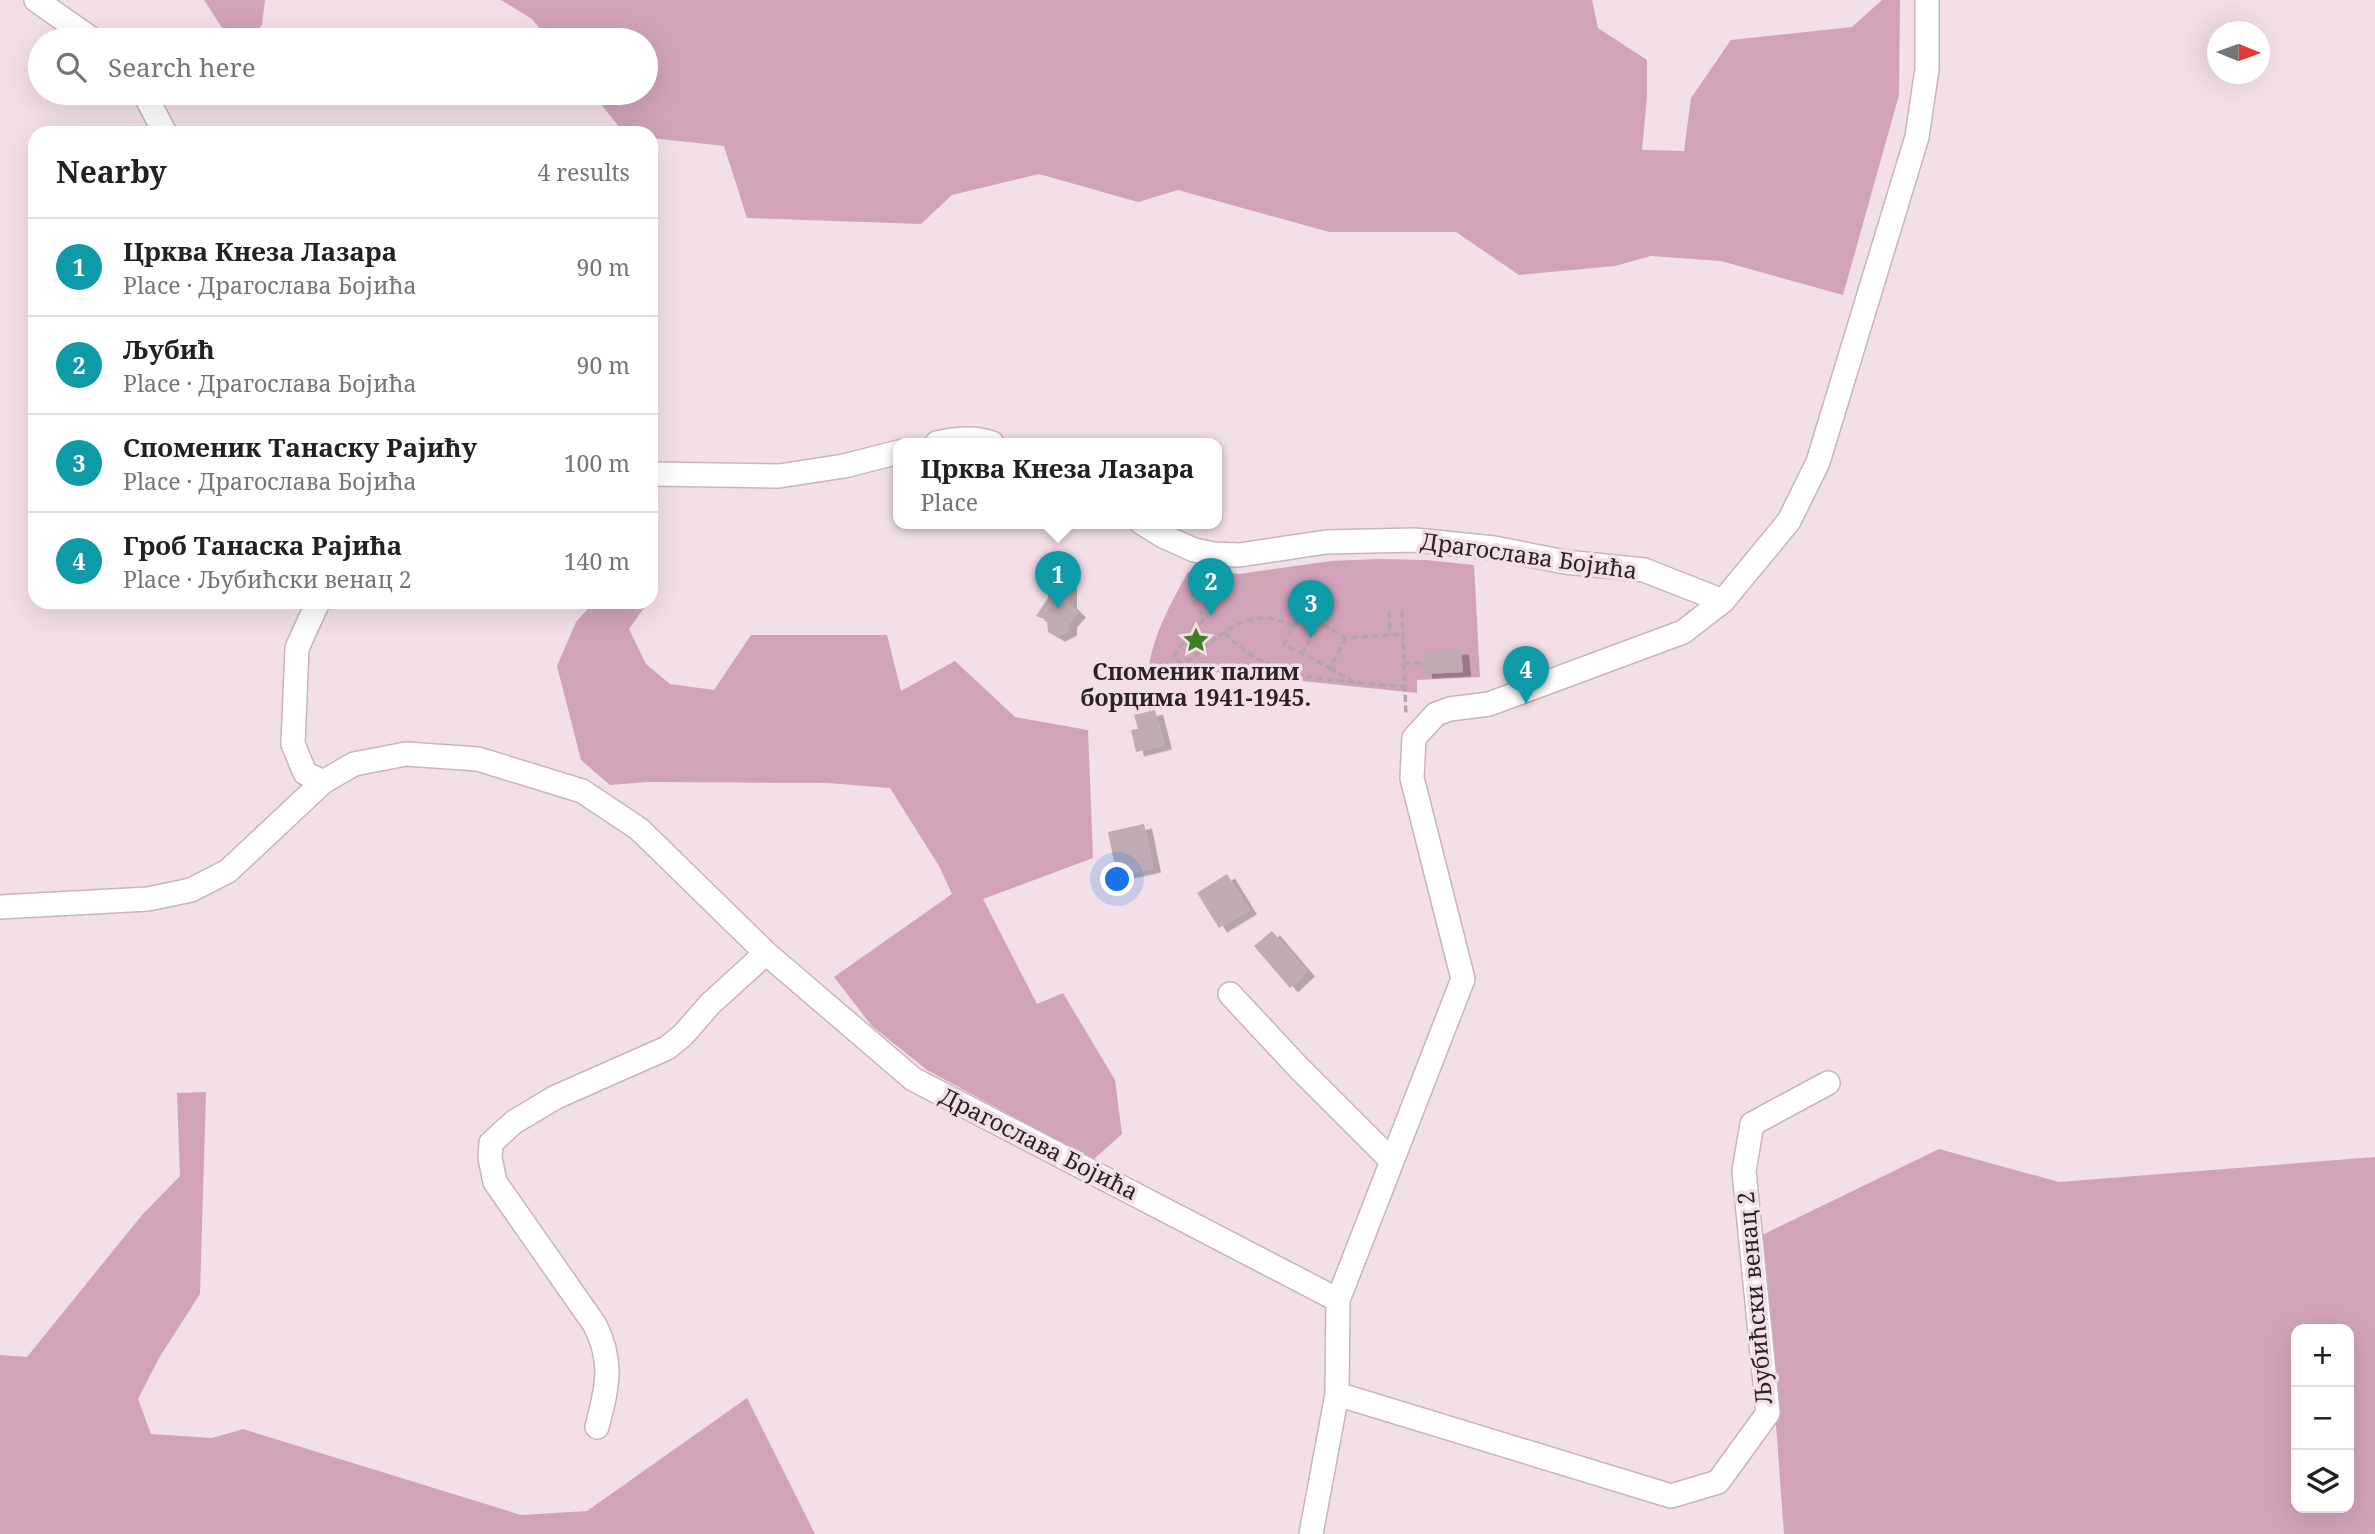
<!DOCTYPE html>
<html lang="en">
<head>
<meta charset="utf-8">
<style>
	body { margin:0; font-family:"Noto Serif",serif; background:#f2f2f2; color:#202124 }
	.controls { position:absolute; right:21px; bottom:21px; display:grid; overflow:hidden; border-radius:14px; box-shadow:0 7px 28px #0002 }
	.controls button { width:63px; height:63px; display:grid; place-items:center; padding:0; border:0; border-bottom:2px solid #e0e0e0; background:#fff; color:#202124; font:35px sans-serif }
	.compass { position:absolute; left:2207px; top:21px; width:63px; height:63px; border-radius:50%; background:#fff; box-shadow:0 7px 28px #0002; rotate:91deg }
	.you { position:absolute; left:1118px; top:880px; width:24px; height:24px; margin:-18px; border:5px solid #fff; border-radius:50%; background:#1a73e8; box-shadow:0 0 0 10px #1a73e833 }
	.badge { display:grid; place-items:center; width:46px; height:46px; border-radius:50%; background:#0b8043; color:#fff; font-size:23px; font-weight:700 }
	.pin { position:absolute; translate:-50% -58px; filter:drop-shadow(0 2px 4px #0008) }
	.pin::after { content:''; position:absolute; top:37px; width:24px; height:21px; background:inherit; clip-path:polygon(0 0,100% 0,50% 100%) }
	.popup { position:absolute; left:893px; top:438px; width:329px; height:91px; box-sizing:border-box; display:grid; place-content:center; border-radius:14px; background:#fff; filter:drop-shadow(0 2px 5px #0005); font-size:23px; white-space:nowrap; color:#757577 }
	.popup b { font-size:26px; color:#202124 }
	.popup::after { content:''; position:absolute; left:50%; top:100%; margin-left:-14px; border:14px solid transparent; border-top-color:#fff }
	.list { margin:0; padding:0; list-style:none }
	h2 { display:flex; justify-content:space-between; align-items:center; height:91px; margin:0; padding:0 28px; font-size:30px }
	h2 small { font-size:23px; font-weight:400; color:#757577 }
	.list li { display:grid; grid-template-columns:46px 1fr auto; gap:21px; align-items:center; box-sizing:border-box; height:98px; padding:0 28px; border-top:2px solid #e0e0e0 }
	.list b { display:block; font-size:26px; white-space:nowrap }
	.list p { margin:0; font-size:23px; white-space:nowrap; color:#757577 }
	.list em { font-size:23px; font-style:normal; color:#757577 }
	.icon { flex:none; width:38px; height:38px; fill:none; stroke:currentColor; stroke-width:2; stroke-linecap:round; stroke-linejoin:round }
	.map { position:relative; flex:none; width:2375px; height:1534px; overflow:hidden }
	.search { position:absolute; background:#fff; box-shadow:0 7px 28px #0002; left:28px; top:28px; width:630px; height:77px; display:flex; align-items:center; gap:18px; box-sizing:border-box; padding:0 24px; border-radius:38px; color:#757577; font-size:26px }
	.panel { position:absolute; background:#fff; box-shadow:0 7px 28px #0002; left:28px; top:126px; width:630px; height:483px; border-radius:21px }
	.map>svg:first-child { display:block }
	.green { fill:#d1a3b9; fill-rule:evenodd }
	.building { fill:#bfabb4; filter:url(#shadow) }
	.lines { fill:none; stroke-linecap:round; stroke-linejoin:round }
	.minor-casing { stroke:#c8b4be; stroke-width:26 }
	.path { stroke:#b3a4ab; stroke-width:3.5; stroke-dasharray:7 3.5; stroke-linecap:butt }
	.minor { stroke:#fff; stroke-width:23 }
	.labels { text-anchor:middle; stroke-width:7; stroke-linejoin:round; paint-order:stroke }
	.street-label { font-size:23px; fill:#2a2326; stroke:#f3dfe8 }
	.poi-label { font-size:23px; font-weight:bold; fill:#2a2326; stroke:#f3dfe8 }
</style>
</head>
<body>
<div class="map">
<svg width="2375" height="1534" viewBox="0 0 2375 1534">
	<defs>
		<filter id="shadow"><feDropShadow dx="8" dy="4.5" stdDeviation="0" flood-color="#0004"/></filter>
	</defs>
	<rect width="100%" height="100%" fill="#f3dfe8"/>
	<!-- green -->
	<path class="green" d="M204,0H265L262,25L247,40H230Z
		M501,0H1592L1598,28L1647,60V97L1642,150L1684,151L1691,98L1731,40L1852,27L1882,0H1900L1899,95L1843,295L1721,261L1651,256L1615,266L1519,275L1456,232H1329L1178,190L1138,202L1039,174L952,195L921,224L747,218L724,146L651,138V133H624L592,93H646V40H549L532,19Z
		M1378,559L1426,560L1474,565L1480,677L1417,680V693L1149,665C1155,631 1171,603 1188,572L1197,570L1239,574L1331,561Z
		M594,602H648L629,629L646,664L670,684L714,690L751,635H887L901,691L955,661L1015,717L1088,730L1093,858L983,899L1037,1004L1063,993L1115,1080L1122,1134L1093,1160L927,1070L872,1026L834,977L952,894L939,866L890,788L828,783L648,782L610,785L581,760L557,666L576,622Z
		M206,1092L200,1294L159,1358L138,1399L151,1434L212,1438L243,1429L521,1515L587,1511L747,1398L815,1534H0V1355L27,1357L142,1215L180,1176L177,1093Z
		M1939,1149L2059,1182L2375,1157V1534H1784L1762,1235ZM2296,1329H2349V1508H2296Z"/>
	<!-- building -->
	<path class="building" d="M1049,583H1069V604L1078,613L1069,623V631L1057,637L1048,632L1047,620L1036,616L1048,598Z
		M1461,650L1463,672L1424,674L1423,652Z
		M1155,710L1164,745L1136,752L1131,730L1138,729L1134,715Z
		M1144,824L1153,868L1117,876L1108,832Z
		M1227,874L1249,910L1219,928L1197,893Z
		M1272,931L1307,972L1290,988L1254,946Z"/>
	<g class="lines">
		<!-- minor casing -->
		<g class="minor-casing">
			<path id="minor" d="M36,0L93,40
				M144,93L165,133
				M937,443C954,439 976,437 992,443
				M651,474L779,476L844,466L899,452
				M1142,523L1163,536L1194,550L1214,554L1239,555L1326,542L1415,540L1494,548L1565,562L1644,570L1723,601
				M318,602L297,648L293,744L305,773L323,782
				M0,907L148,899L191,890L228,871L323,782L354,764L406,754L478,759L582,791L639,829L766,953L913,1079L1338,1300
				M1230,994L1298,1067L1392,1161
				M1337,1394L1671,1496L1718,1482L1768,1413L1744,1171L1752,1124L1828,1083
				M597,1427C607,1388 614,1363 595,1325L495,1182L490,1158L491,1143L514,1122L556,1097L667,1048L683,1035L710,1004L766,953
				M1311,1534L1337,1394L1338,1300L1463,979L1412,778L1414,738L1436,714L1450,709L1489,704L1683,632L1723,601L1789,521L1818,462L1917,137L1927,69V0"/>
		</g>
		<!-- path -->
		<path class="path" d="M1201,571L1191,599L1202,614L1203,620L1176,652L1175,658L1180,663C1190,663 1196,655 1203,649C1231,625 1258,606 1294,627
			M1402,611L1406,715
			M1389,612L1390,635
			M1224,632C1272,684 1340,680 1406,687
			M1313,635L1320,622
			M1346,638L1330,668L1284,644L1302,612L1346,638L1403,634
			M1302,654L1309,641
			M1404,663H1422
			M1330,668L1352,681"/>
		<!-- minor -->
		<use href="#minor" class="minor"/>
	</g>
	<!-- icons -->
	<defs>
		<g id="sight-bare" transform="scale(2.1)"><path d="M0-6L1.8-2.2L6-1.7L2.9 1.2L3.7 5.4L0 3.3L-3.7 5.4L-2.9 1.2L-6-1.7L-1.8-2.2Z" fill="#3d8022" stroke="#f3dfe8" stroke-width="2.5" paint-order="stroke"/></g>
	</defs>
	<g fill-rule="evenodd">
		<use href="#sight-bare" x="1196" y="640"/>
	</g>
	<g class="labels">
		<!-- street labels -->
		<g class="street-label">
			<text transform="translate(1529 556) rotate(8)" y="8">Драгослава Бојића</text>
			<text transform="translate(1039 1144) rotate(27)" y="8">Драгослава Бојића</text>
			<text transform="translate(1755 1298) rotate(-95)" y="8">Љубићски венац 2</text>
		</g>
		<!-- poi labels -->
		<g class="poi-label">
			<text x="1196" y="680">Споменик палим<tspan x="1196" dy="26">борцима 1941-1945.</tspan></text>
		</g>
	</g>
</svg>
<div class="controls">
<button>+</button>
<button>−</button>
<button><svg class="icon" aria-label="layers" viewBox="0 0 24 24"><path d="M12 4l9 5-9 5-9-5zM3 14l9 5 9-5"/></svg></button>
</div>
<svg class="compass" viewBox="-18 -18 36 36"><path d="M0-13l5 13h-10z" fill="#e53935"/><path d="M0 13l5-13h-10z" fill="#757577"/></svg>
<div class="you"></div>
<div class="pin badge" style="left:1058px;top:609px;background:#0f9aa8">1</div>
<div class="popup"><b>Црква Кнеза Лазара</b>Place</div>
<div class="pin badge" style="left:1211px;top:616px;background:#0f9aa8">2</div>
<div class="pin badge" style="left:1311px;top:638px;background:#0f9aa8">3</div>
<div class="pin badge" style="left:1526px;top:704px;background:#0f9aa8">4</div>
<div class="search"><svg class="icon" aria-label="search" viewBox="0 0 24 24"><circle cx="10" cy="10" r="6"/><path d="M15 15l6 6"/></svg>Search here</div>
<section class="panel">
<h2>Nearby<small>4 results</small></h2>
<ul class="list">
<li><span class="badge" style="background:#0f9aa8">1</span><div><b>Црква Кнеза Лазара</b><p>Place · Драгослава Бојића</p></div><em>90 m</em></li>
<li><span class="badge" style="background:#0f9aa8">2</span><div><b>Љубић</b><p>Place · Драгослава Бојића</p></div><em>90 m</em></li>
<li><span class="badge" style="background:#0f9aa8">3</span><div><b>Споменик Танаску Рајићу</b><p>Place · Драгослава Бојића</p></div><em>100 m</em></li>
<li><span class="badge" style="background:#0f9aa8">4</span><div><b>Гроб Танаска Рајића</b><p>Place · Љубићски венац 2</p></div><em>140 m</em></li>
</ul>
</section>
</div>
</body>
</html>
